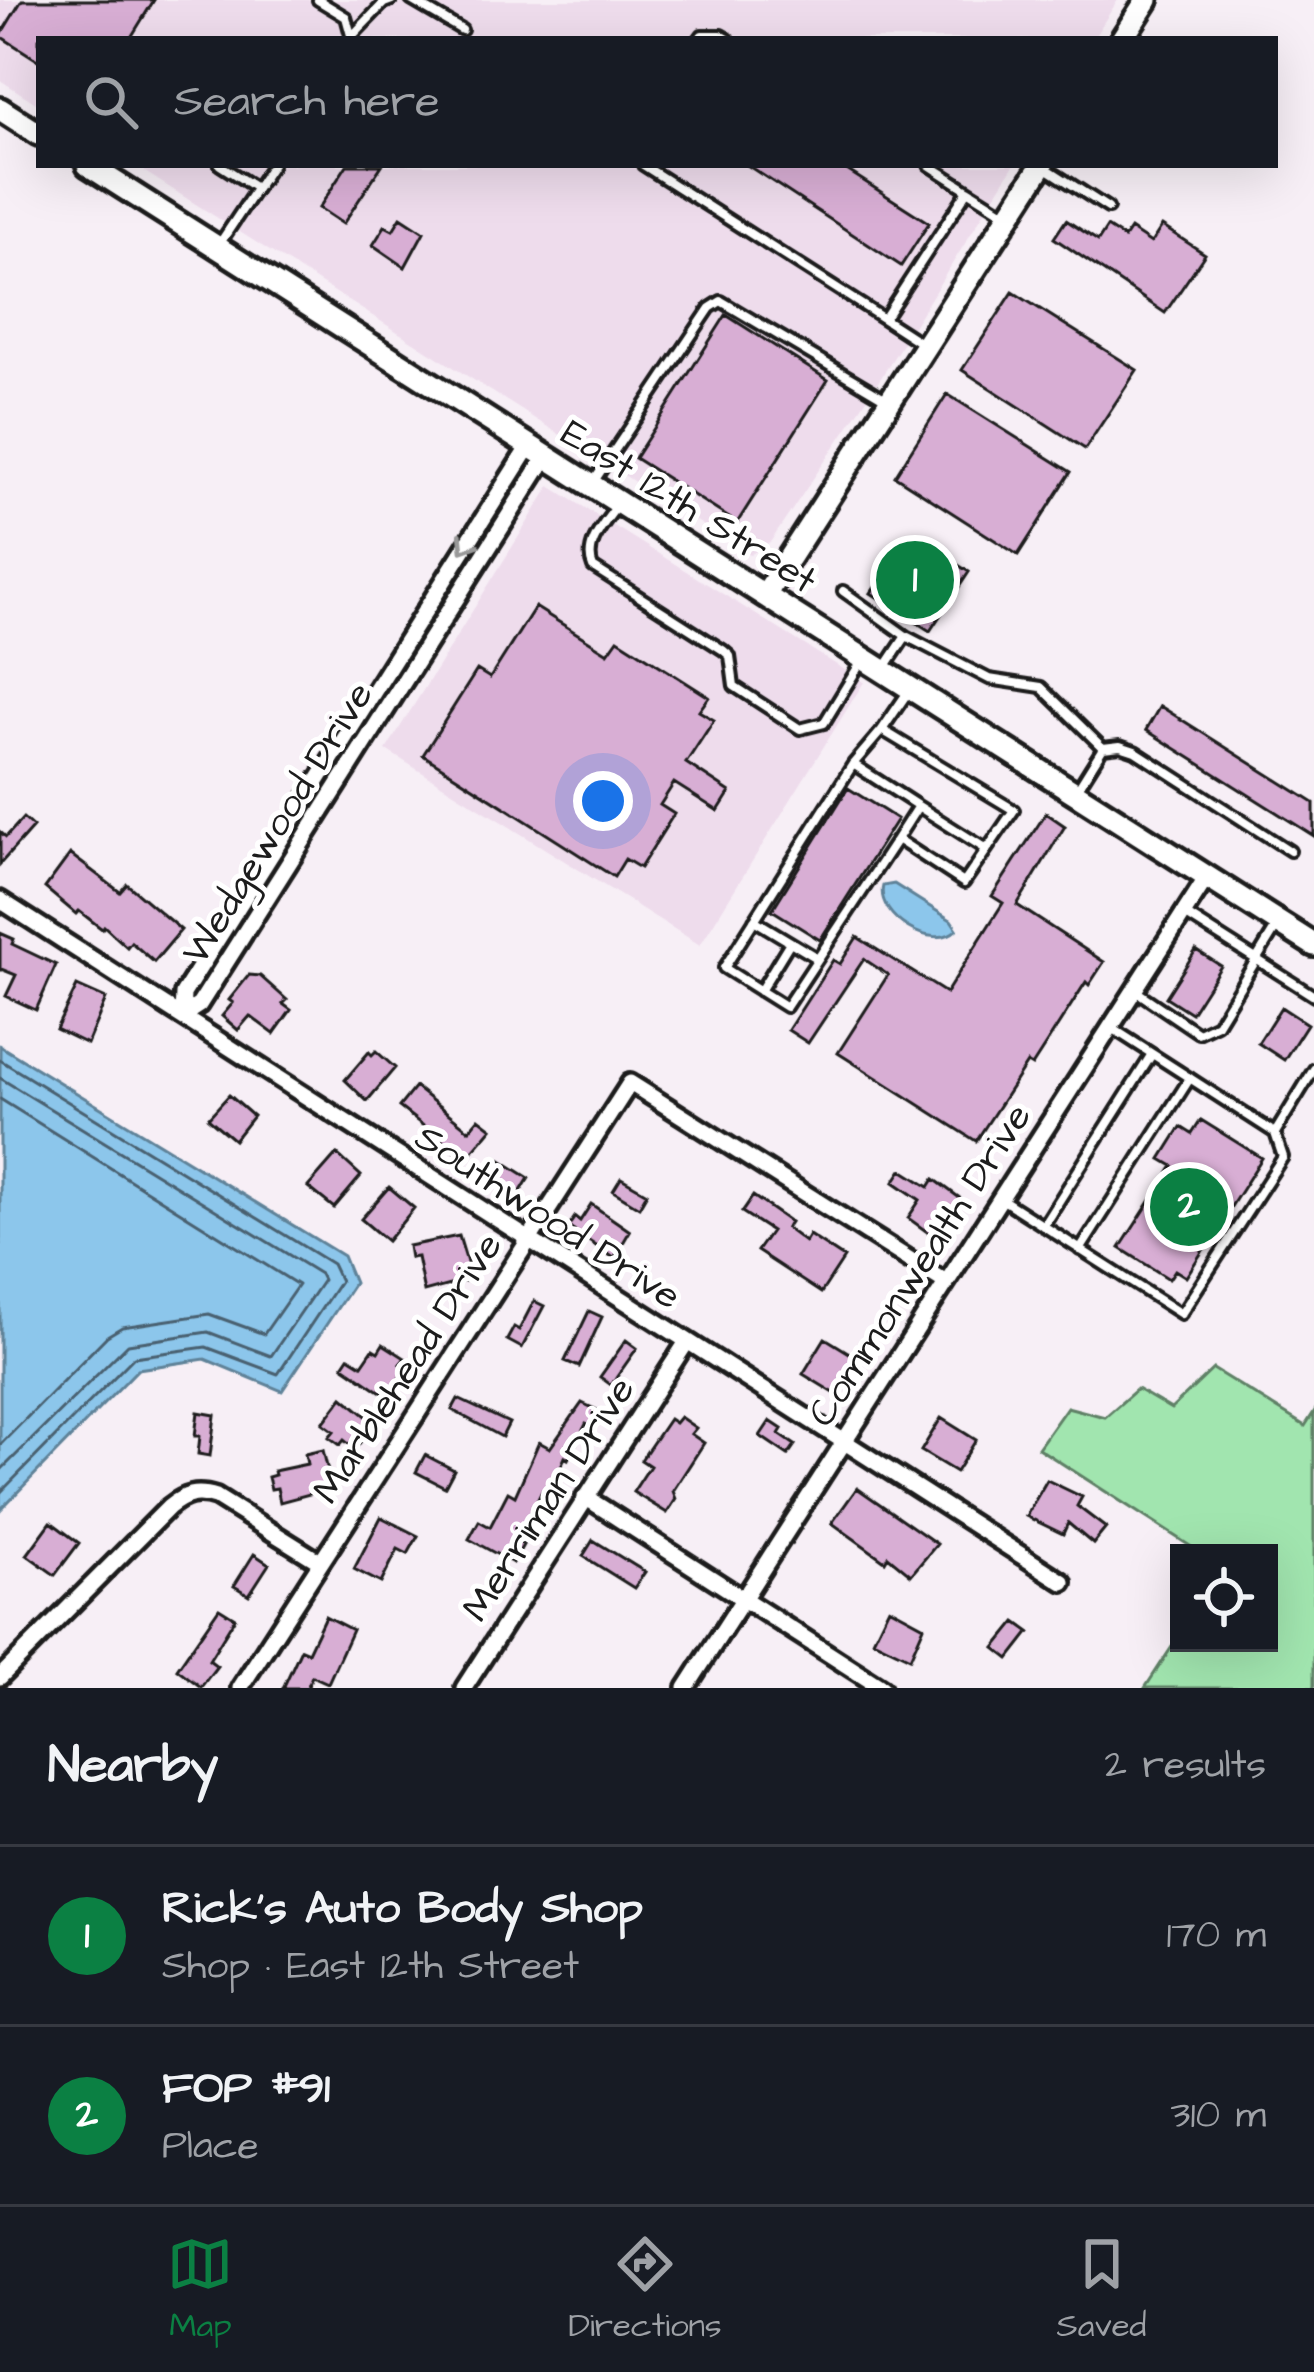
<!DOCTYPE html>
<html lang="en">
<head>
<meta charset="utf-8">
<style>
	body { margin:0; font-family:"Architects Daughter",sans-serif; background:#20242c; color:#f1f3f6 }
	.controls { position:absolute; right:36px; bottom:36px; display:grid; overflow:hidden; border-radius:0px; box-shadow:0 12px 48px #0002 }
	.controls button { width:108px; height:108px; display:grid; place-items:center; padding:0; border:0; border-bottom:3px solid #363941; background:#171b24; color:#f1f3f6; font:60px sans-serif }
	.you { position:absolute; left:603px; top:801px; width:42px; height:42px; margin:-30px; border:9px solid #fff; border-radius:50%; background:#1a73e8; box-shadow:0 0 0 18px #1a73e833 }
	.badge { display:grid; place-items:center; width:78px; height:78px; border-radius:50%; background:#0b8043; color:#fff; font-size:39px; font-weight:700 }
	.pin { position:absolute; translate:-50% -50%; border:6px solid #fff; box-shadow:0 3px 12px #0006 }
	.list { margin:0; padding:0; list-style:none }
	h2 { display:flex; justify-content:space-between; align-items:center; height:156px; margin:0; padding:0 48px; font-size:51px }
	h2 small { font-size:39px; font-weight:400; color:#9ea1a6 }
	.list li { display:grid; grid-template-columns:78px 1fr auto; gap:36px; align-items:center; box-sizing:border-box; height:180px; padding:0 48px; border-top:3px solid #363941 }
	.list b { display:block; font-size:45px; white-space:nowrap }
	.list p { margin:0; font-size:39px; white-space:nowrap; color:#9ea1a6 }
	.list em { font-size:39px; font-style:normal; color:#9ea1a6 }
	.icon { flex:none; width:66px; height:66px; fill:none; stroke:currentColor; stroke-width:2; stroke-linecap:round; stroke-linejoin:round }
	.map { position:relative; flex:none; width:1314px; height:1688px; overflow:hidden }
	.search { position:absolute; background:#171b24; box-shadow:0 12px 48px #0002; left:36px; right:36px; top:36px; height:132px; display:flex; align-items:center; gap:30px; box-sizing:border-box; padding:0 42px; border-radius:0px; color:#9ea1a6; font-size:45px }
	.sheet { height:516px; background:#171b24 }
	nav { display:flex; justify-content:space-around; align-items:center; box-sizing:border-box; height:168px; border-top:3px solid #363941; background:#171b24; font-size:33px; color:#9ea1a6 }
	nav a { display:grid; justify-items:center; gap:6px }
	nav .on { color:#0b8043 }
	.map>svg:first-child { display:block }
	.built { fill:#eedcec }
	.green { fill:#a1e5af; stroke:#5e8066; stroke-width:3 }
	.water { fill:#8cc6eb; stroke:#5f8298; stroke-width:3 }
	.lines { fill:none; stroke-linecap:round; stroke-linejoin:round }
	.shore { stroke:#49606f; stroke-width:3 }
	.building { fill:#d8aed4; stroke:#1c1c1c; stroke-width:3 }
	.lane-casing { stroke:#1c1c1c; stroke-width:16 }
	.street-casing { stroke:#1c1c1c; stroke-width:24 }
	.secondary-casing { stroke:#1c1c1c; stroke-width:30 }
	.lane { stroke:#fff; stroke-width:8 }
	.street { stroke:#fff; stroke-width:15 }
	.secondary { stroke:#fff; stroke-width:21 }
	.oneway { stroke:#999 }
	.labels { text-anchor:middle; stroke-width:10; stroke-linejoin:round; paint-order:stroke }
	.street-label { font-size:39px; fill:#1c1c1c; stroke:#fff }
</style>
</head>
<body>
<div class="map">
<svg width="1314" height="1688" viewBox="0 0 1314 1688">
	<rect width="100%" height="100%" fill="#f7eff6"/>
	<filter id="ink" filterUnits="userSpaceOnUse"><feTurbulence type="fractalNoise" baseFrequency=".00833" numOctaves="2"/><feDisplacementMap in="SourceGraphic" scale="24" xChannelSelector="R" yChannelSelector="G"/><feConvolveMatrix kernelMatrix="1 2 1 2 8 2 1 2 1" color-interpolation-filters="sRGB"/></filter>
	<g filter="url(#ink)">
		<!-- built -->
		<path class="built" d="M0,0H1118L1093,39H39V105L0,80Z
			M134,165H1014L877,384L771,541L750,555Z
			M550,486L864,682L700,945L386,750Z"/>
		<!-- green -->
		<path class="green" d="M1213,1369L1305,1426L1314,1412V1688H1145L1179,1636V1643H1269V1553H1201L1038,1448L1067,1407L1105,1417L1137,1389L1171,1409Z"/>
		<!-- water -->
		<path class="water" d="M894,884L951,920L957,929C934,953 875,916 883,886Z
			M0,1046L343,1256L354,1283L282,1391L205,1359L138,1369L0,1510Z"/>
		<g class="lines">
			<!-- shore -->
			<path class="shore" d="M0,1060L332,1264L340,1281L278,1374L206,1347L134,1357L0,1493
				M0,1078L320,1274L323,1280L271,1356L208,1332L128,1344L0,1471
				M0,1099L298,1285L264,1334L209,1314L122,1327L107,1336L0,1445"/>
		</g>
		<!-- building -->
		<path class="building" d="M22,0H154L130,39H39V61L0,36Z
			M347,165H382L343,224L319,208Z
			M747,165H839L929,223L901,266Z
			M401,217L424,232L405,267L373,245L385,226L393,230Z
			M1066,220L1098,241L1107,227L1124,238L1130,229L1151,243L1162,226L1205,254L1165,313L1054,238Z
			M1013,292L1137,370L1085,449L962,370Z
			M726,315L828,380L737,523L635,458Z
			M947,394L1071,472L1018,555L895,476Z
			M910,534L969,572L930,631L871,593Z
			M535,607L608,653L618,639L709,697L699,711L714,720L686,763L730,792L718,811L674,783L660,805L674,814L640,868L625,859L614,877L423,755L477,670L490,678Z
			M1160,706L1314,803V836L1146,730Z
			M848,788L897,819L820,940L772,910Z
			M1046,813L1065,826L1017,905L1104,962L1089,985L1086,982L1032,1066L1027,1063L976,1141L838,1053L888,975L864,959L808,1043L788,1030L833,960L840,964L857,937L946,993L1003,903L992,896Z
			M23,818L33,827L0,864V832L6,837Z
			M70,854L120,892L127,884L181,930L154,962L131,942L127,947L104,926L102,929L79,911L76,914L45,888Z
			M0,933L14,939L12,944L56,965L36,1010L6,996L16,975L1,969L0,971Z
			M1196,950L1221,966L1191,1013L1166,997Z
			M249,975L260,976L287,1000L283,1004L291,1010L274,1034L250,1016L238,1030L222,1016L233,1003L229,1000Z
			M77,986L106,999L87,1044L56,1029Z
			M1281,1007L1307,1024L1284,1060L1258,1043Z
			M376,1051L395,1068L367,1101L345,1080L369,1052L372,1055Z
			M415,1087L469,1130L479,1118L492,1128L466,1159L399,1107Z
			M229,1095L253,1116L234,1140L208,1118Z
			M1201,1120L1262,1158L1186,1277L1175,1270L1169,1279L1120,1248L1173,1166L1161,1159L1181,1127L1192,1134Z
			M337,1154L361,1176L334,1208L308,1187Z
			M496,1157L529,1178L518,1196L485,1176Z
			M902,1170L929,1187L934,1179L961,1199L937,1239L908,1218L920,1200L894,1182Z
			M621,1178L647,1193L639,1207L613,1191Z
			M389,1187L414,1208L387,1241L361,1219Z
			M753,1196L790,1222L786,1228L805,1242L809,1235L844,1258L821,1293L757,1251L771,1231L742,1212Z
			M591,1204L630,1231L614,1258L568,1227L575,1217L580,1221Z
			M459,1236L472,1279L424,1292L417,1257L410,1258L408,1246Z
			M534,1301L544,1306L522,1348L507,1340L514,1327L519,1330Z
			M589,1311L602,1317L579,1367L565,1361Z
			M825,1338L856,1357L834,1393L803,1374Z
			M626,1340L637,1348L611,1385L600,1377Z
			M383,1344L405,1358L400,1364L406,1368L387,1396L343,1366L349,1357L362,1365L373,1349L378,1352Z
			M343,1397L375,1423L355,1449L344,1440L340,1445L329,1437L334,1431L323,1423Z
			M458,1399L509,1423L502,1437L452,1410Z
			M582,1403L599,1411L591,1427L586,1424L568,1459L565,1457L549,1494L542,1491L517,1541L523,1545L513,1563L469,1539L479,1521L490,1527L508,1492L515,1496L539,1442L550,1448Z
			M198,1412L215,1415L210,1456L198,1454L200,1436H195Z
			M680,1417L696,1428L691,1434L704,1443L673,1491L676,1499L667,1513L633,1492L650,1466L641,1460L669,1419L675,1423Z
			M941,1418L976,1440L956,1472L921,1451Z
			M770,1421L782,1429L779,1434L795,1445L788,1455L760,1436Z
			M323,1450L332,1488L280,1502L277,1488L271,1489L268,1477L275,1475L274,1471L307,1464L305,1454Z
			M425,1455L454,1470L445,1487L416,1472Z
			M1047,1480L1082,1497L1077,1506L1106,1528L1093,1544L1068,1523L1063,1534L1026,1516Z
			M857,1488L937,1544L911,1575L888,1556L885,1561L832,1523Z
			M381,1517L418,1536L408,1554L398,1549L381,1583L354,1569Z
			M51,1522L79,1543L55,1575L27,1555Z
			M593,1540L645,1572L634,1588L583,1556Z
			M254,1554L269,1564L249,1595L234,1586Z
			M889,1607L924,1626L910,1658L873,1640Z
			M219,1608L235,1618L209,1660L217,1666L201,1687L177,1669Z
			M325,1616L352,1630L328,1683L312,1676L307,1688H283L301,1649L308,1652Z
			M1016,1622L1030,1632L1009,1659L995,1648Z"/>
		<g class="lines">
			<!-- lane casing -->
			<g class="lane-casing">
				<path id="lane" d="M318,0L346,17L352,39
					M411,0L462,30
					M354,34L384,3L392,0
					M699,39L702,35H721L728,39
					M220,165L256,188
					M643,165L884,319
					M929,165L968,190
					M1043,166L1108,208
					M218,246L272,165
					M924,345L884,319L968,190L1008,215
					M592,484L710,308L721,301L886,399
					M619,503C606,522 583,544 593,567L723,650L730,656L734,686L800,729L824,723L863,659
					M843,591L906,636L884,669
					M906,636L989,679L1041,687L1103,748L1078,788
					M910,689L882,730L1014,810L964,883L897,839L918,806L986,849
					M882,730L853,764L918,806
					M1103,748L1120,746L1135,751L1290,851
					M853,764L724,968L786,1007L897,839
					M1185,914L1314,996
					M754,920L817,958
					M760,991L790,942
					M1136,991L1198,1033L1217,1024L1278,924
					M1112,1028L1275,1133L1314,1069
					M1000,1198L1181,1314L1283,1157L1275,1133
					M1043,1226L1152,1054
					M1080,1250L1190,1078"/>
			</g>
			<!-- street casing -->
			<g class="street-casing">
				<path id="street" d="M0,900L1063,1582
					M182,1016L183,994L529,446
					M182,1016L199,1005L546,457
					M585,1497L882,1688
					M0,1677L169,1507C185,1494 197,1491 216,1497L320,1562
					M240,1688L630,1083L945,1282
					M464,1688L686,1343
					M686,1688L1207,877"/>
			</g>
			<!-- secondary casing -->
			<g class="secondary-casing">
				<path id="secondary" d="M1122,39L1147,0
					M0,109L39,134
					M88,165L1314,945
					M765,595L1042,165"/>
			</g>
			<!-- lane -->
			<use href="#lane" class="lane"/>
			<!-- street -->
			<use href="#street" class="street"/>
			<!-- secondary -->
			<use href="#secondary" class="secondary"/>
		</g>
		<!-- one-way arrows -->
		<defs><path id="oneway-chevron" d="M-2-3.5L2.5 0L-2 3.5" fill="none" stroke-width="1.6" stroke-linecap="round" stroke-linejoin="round" transform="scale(3)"/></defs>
		<use class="oneway" href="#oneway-chevron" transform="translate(466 545) rotate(122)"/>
	</g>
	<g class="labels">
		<!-- street labels -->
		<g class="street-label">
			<text transform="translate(690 505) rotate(32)" y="14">East 12th Street</text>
			<text transform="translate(276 822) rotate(-58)" y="14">Wedgewood Drive</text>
			<text transform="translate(549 1215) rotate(33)" y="14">Southwood Drive</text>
			<text transform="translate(918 1264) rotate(-57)" y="14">Commonwealth Drive</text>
			<text transform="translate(406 1367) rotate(-57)" y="14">Marblehead Drive</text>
			<text transform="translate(547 1498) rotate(-57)" y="14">Merriman Drive</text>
		</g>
	</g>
</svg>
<div class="controls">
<button><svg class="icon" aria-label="locate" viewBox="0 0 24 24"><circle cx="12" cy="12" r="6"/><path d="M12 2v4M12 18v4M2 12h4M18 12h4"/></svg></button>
</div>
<div class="you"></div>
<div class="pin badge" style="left:915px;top:580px">1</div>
<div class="pin badge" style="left:1189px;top:1207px">2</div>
<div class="search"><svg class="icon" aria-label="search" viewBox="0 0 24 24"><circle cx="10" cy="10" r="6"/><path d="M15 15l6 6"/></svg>Search here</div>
</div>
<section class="sheet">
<h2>Nearby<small>2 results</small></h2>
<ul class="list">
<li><span class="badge">1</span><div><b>Rick's Auto Body Shop</b><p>Shop · East 12th Street</p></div><em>170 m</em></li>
<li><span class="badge">2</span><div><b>FOP #91</b><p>Place</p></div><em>310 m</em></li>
</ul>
</section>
<nav>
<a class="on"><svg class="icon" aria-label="map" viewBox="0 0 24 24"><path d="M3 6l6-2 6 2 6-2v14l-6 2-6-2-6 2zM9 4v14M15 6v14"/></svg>Map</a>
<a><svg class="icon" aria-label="directions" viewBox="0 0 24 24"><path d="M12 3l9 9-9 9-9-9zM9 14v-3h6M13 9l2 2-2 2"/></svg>Directions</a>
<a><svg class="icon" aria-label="saved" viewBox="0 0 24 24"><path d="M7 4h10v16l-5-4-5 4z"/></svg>Saved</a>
</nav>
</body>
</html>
